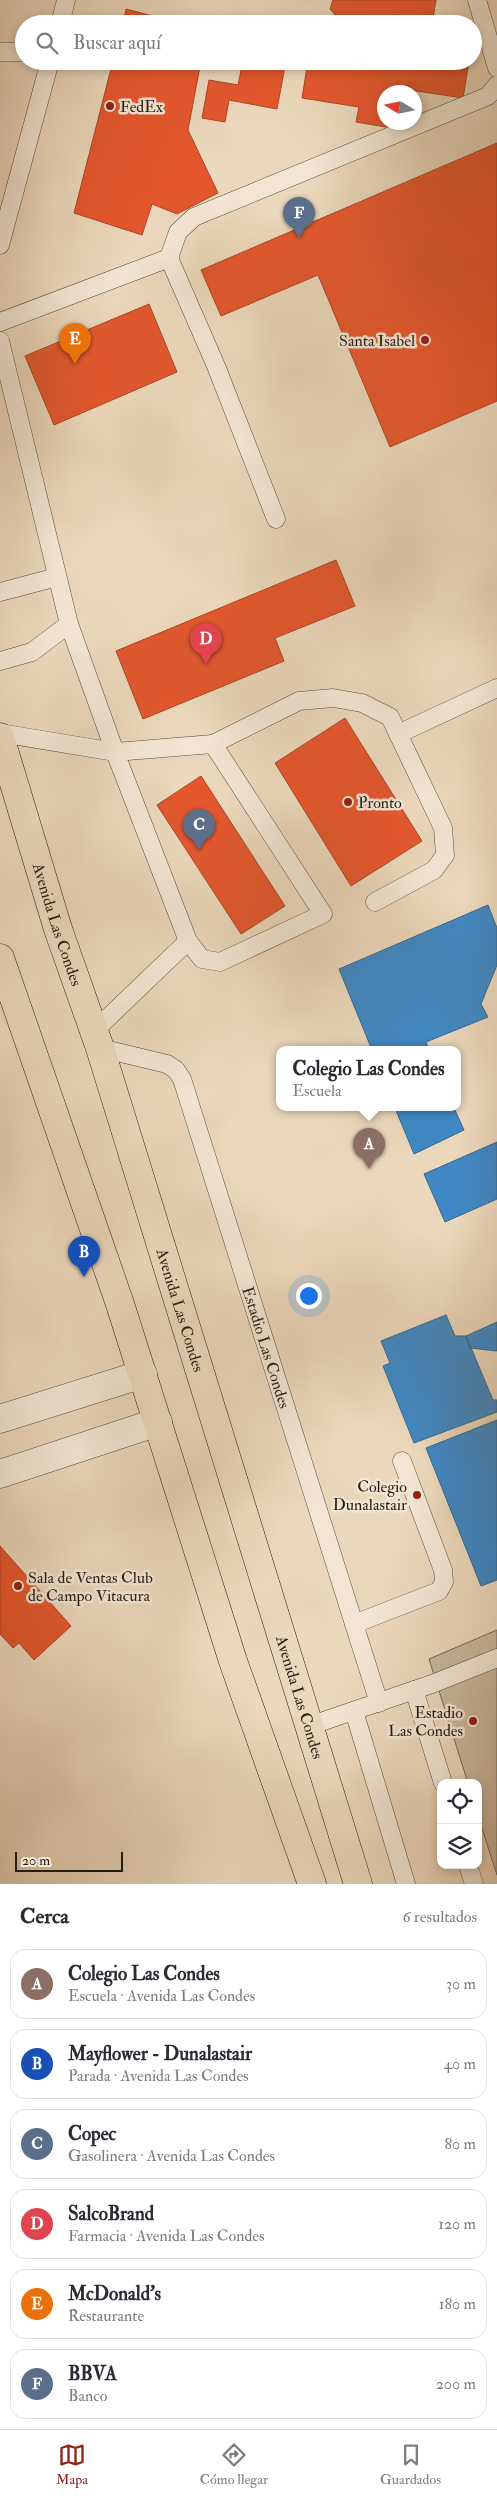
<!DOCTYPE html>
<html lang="es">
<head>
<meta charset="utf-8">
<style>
	body { margin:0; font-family:"IM FELL Double Pica",serif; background:#f2f2f3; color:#2b2b33 }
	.controls { position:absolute; right:15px; bottom:15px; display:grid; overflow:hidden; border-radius:10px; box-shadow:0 2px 8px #0003 }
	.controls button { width:45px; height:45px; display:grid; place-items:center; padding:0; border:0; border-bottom:1px solid #e1e1e2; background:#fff; color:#2b2b33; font:25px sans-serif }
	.compass { position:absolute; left:377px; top:85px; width:45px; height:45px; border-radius:50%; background:#fff; box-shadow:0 2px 8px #0003; rotate:280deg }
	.scale { position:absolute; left:15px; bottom:12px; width:108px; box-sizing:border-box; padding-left:5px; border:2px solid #251d12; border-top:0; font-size:14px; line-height:18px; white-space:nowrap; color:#251d12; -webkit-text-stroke:4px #f2e5d3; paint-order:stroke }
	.you { position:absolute; left:308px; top:1295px; width:18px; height:18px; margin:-12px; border:4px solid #fff; border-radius:50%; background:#1a73e8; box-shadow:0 0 0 8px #1a73e833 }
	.badge { display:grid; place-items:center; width:32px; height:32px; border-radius:50%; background:#8f2418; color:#fff; font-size:16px; font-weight:700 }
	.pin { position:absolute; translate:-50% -41px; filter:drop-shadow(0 1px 2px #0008) }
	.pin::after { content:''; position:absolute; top:26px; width:18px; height:15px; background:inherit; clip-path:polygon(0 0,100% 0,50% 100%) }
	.popup { position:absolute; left:276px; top:1046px; width:185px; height:65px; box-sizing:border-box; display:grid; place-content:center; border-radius:10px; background:#fff; filter:drop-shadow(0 1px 4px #0005); font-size:16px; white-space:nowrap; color:#7c7c81 }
	.popup b { font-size:19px; color:#2b2b33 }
	.popup::after { content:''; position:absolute; left:50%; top:100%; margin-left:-10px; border:10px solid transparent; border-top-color:#fff }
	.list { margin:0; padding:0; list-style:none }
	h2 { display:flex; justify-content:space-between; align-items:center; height:65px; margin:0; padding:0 20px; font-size:21px }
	h2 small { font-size:16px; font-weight:400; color:#7c7c81 }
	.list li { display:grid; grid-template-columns:32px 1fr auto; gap:15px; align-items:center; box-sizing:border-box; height:70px; margin:0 10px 10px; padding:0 10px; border:1px solid #e1e1e2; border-radius:15px }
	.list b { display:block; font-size:19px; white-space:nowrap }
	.list p { margin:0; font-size:16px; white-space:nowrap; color:#7c7c81 }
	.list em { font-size:16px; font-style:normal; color:#7c7c81 }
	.icon { flex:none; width:28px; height:28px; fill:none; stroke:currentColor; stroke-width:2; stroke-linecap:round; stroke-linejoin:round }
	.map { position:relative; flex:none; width:497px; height:1884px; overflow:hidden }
	.search { position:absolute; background:#fff; box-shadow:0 2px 8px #0003; left:15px; right:15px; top:15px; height:55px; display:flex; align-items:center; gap:12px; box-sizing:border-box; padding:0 18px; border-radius:28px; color:#7c7c81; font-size:19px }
	.sheet { height:545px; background:#fff }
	nav { display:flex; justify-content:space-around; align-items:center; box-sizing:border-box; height:70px; border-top:1px solid #e1e1e2; background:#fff; font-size:14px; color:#7c7c81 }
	nav a { display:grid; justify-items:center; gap:2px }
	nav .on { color:#8f2418 }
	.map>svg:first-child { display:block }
	.green { fill:#c9b79e; stroke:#776a58 }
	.shops { fill:#e4572e; stroke:#ab4626 }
	.schools { fill:#3f88c5; stroke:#37688f }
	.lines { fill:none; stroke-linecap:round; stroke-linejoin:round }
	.service-casing { stroke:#564c3c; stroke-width:19 }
	.minor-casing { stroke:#564c3c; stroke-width:29 }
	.primary-casing { stroke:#251d12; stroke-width:29 }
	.service { stroke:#f2e5d3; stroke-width:18 }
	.minor { stroke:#f2e5d3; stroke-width:28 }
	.primary { stroke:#ebd7bb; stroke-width:28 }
	.poi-dot { fill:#8f2418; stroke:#f2e5d3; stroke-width:2 }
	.labels { text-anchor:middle; stroke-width:5; stroke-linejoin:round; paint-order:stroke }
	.poi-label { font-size:16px; fill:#251d12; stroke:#f2e5d3; text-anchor:start }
	.street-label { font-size:16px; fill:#251d12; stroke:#f2e5d3 }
</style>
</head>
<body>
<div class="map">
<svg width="497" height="1884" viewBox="0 0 497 1884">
	<rect width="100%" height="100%" fill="#ebd7bb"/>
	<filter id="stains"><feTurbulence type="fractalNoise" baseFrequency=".004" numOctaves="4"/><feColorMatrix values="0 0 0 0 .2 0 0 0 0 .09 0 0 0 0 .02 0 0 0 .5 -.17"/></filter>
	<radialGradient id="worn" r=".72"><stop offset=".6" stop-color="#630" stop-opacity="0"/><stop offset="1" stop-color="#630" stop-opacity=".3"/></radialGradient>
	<!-- green -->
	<path class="green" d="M497,1630V1875L478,1816V1783H468L429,1659Z"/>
	<!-- shops -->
	<path class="shops" d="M333,0H436L432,24H343L330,9Z
		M126,9L180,23V24H123Z
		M113,61H201L188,130L218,193L177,214L152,204L142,235L74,213Z
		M243,61H286L277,109L229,100L225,122L202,118L209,80L238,85Z
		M308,61L360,68L361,61H412L432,64L433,61H469L463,98L410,90V92H384V122H405L404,130L356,122L359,107L302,98Z
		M497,143V401L390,447L318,275L221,316L201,270Z
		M149,304L177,372L54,425L25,356Z
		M336,560L355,606L275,638L284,661L143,719L116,651Z
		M345,718L422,841L351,886L275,763Z
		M201,776L285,906L241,934L157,805Z
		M0,1546L71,1626L34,1660L19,1643L13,1648L0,1634Z"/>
	<!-- schools -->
	<path class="schools" d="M488,905L497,928V965L481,1004L488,1017L426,1042L429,1050H372L339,969Z
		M395,1108H454L464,1130L414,1154Z
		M497,1142V1199L445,1222L424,1174Z
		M446,1315L455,1336H466L493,1400H497V1412L414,1443L383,1366L390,1363L381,1341Z
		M497,1322V1351L470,1348L466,1336Z
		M497,1420V1580L481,1586L426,1448Z"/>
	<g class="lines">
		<!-- service casing -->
		<g class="service-casing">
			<g id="service">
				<path d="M477,0L497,68"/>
				<path d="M60,24L66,0"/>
				<path d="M0,52H24"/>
				<path d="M0,245L50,61"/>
				<path d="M169,258L178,232L194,217L488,96L497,85"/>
				<path d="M0,322L169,258L216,366L276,519"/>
				<path d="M0,341L69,624L115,752L188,941L202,959L220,962L323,914L213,744L115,752L0,733"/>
				<path d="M0,592L57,577"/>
				<path d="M0,661L32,652L69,624"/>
				<path d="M398,734L497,688"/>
				<path d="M213,744L299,701L333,698L362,703L390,717L443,828L445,855L434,870L375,902"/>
				<path d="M94,1031L188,941"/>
				<path id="s1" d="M100,1048L167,1064L176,1070L182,1079L379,1703"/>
				<path d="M354,1624L439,1591L444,1582L443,1570L402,1461"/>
				<path d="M414,1690L443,1783"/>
				<path d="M354,1711L406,1884"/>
				<path d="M309,1726L432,1684L497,1658"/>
				<path d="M468,1865L474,1884"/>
			</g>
		</g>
		<!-- minor casing -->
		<g class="minor-casing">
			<path id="minor" d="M0,1419L143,1374
				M0,1474L158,1422"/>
		</g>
		<!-- primary casing -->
		<g class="primary-casing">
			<g id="primary">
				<path id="s2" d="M0,737L58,929L100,1048L358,1884"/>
				<path d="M0,958L120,1304L233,1661L312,1884"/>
			</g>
		</g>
		<!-- service -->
		<use href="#service" class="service"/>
		<!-- minor -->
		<use href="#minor" class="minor"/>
		<!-- primary -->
		<use href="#primary" class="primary"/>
	</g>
	<!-- markers -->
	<g class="poi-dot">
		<circle cx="110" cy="106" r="5"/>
		<circle cx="425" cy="340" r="5"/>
		<circle cx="348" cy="802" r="5"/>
		<circle cx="417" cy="1495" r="5"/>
		<circle cx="18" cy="1586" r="5"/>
		<circle cx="473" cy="1721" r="5"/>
	</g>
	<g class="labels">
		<!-- poi labels -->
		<g class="poi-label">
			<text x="120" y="112">FedEx</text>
			<text x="415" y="346" text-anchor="end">Santa Isabel</text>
			<text x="358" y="808">Pronto</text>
			<text x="407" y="1492" text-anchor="end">Colegio<tspan x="407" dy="18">Dunalastair</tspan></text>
			<text x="28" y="1583">Sala de Ventas Club<tspan x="28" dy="18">de Campo Vitacura</tspan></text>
			<text x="463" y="1718" text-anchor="end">Estadio<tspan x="463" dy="18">Las Condes</tspan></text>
		</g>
		<!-- street labels -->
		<g class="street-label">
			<text dy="6" stroke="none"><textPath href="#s2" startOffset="196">Avenida Las Condes</textPath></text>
			<text dy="6" stroke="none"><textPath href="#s2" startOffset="601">Avenida Las Condes</textPath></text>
			<text dy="6" stroke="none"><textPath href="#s1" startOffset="372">Estadio Las Condes</textPath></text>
			<text dy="6" stroke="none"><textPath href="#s2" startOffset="1006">Avenida Las Condes</textPath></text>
		</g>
	</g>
	<rect width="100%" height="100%" filter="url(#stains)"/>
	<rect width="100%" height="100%" fill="url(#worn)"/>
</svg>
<div class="controls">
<button><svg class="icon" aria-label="locate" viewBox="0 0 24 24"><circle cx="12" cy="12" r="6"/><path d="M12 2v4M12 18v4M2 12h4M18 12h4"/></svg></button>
<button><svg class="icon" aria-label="layers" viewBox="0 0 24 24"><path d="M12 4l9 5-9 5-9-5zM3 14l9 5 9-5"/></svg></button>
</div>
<svg class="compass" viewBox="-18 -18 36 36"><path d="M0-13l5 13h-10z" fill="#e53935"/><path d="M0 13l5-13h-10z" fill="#7c7c81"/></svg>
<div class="scale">20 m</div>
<div class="you"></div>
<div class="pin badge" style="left:369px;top:1169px;background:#8d6e63">A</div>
<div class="popup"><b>Colegio Las Condes</b>Escuela</div>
<div class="pin badge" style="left:84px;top:1277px;background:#1a4fb4">B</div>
<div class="pin badge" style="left:199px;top:850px;background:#5c6f8a">C</div>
<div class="pin badge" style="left:206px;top:664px;background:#e0444e">D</div>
<div class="pin badge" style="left:75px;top:364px;background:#e8710a">E</div>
<div class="pin badge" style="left:299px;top:238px;background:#5c6f8a">F</div>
<div class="search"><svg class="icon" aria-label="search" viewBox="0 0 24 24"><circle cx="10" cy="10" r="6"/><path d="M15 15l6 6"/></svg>Buscar aquí</div>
</div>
<section class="sheet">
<h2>Cerca<small>6 resultados</small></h2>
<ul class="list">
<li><span class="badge" style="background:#8d6e63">A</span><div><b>Colegio Las Condes</b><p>Escuela · Avenida Las Condes</p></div><em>30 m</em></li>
<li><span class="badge" style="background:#1a4fb4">B</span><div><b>Mayflower - Dunalastair</b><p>Parada · Avenida Las Condes</p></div><em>40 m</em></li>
<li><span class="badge" style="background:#5c6f8a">C</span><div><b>Copec</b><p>Gasolinera · Avenida Las Condes</p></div><em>80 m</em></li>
<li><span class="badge" style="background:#e0444e">D</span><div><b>SalcoBrand</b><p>Farmacia · Avenida Las Condes</p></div><em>120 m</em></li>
<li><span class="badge" style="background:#e8710a">E</span><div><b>McDonald's</b><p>Restaurante</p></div><em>180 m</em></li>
<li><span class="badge" style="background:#5c6f8a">F</span><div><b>BBVA</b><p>Banco</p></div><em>200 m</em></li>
</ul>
</section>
<nav>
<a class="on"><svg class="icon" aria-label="map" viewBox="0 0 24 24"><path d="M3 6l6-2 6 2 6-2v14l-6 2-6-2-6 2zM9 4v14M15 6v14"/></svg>Mapa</a>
<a><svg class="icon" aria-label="directions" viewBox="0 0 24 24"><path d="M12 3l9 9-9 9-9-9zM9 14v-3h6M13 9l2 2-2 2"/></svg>Cómo llegar</a>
<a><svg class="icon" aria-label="saved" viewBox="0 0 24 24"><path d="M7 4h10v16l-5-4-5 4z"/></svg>Guardados</a>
</nav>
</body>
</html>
